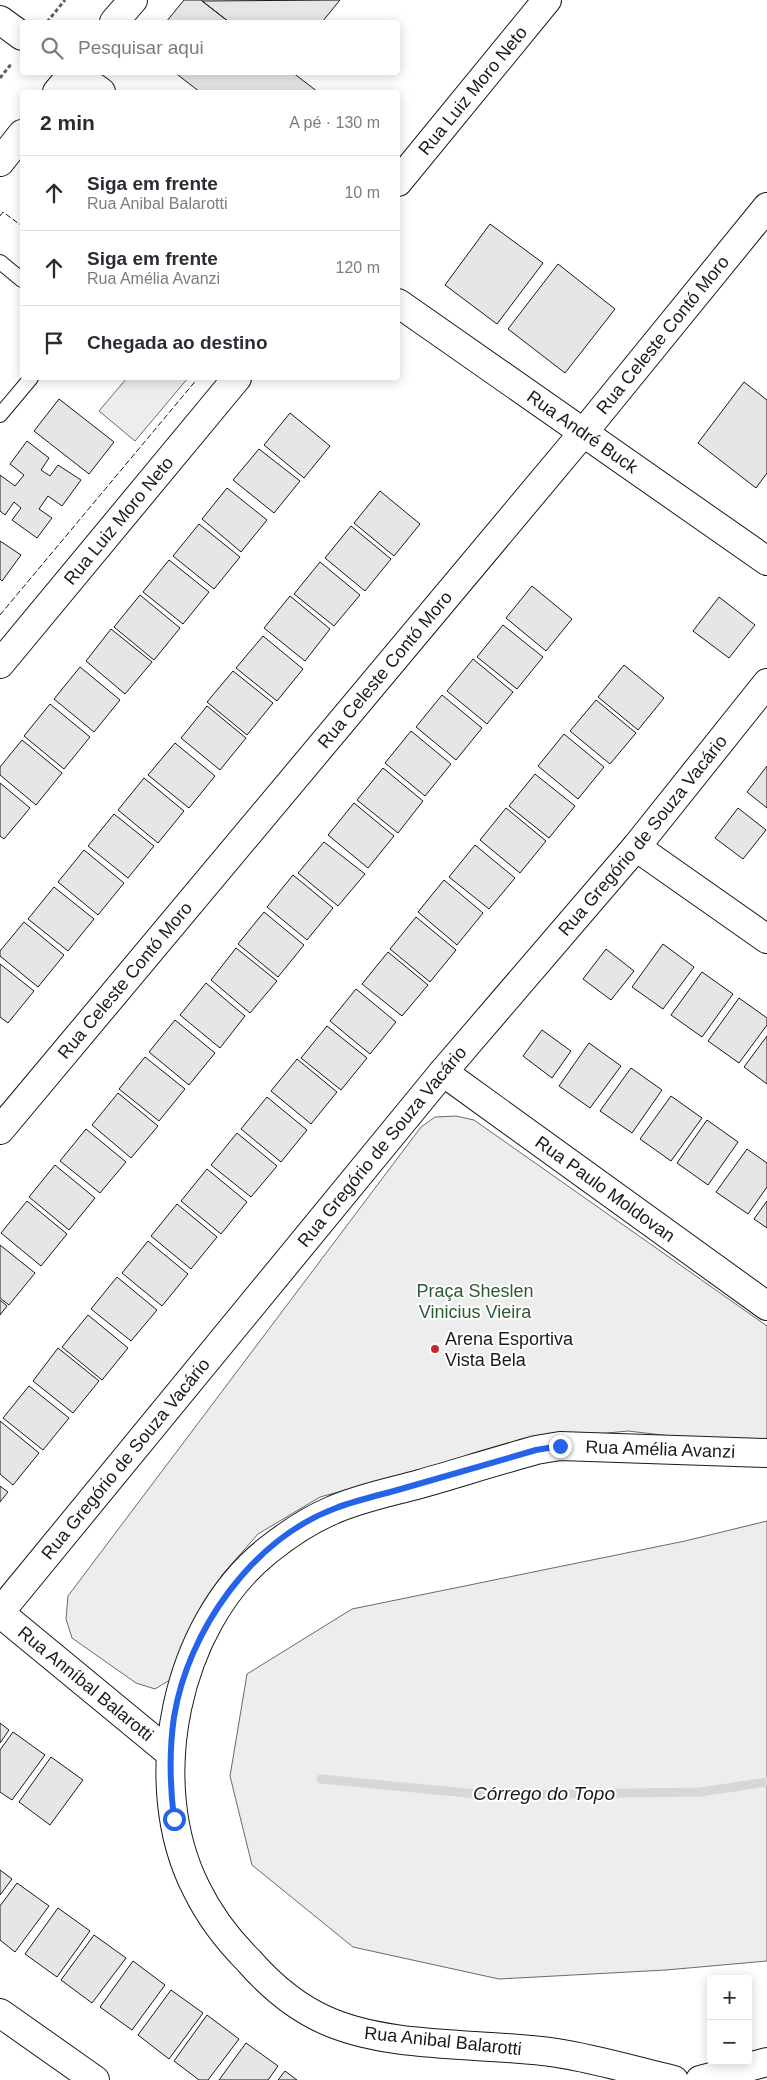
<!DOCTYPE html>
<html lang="pt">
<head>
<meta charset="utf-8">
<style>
	body { margin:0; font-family:Helvetica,sans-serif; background:#f7f7f7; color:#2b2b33 }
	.controls { position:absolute; right:15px; bottom:15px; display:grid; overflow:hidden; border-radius:5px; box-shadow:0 2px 12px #0003 }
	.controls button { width:45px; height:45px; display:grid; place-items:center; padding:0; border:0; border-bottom:1px solid #e1e1e2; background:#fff; color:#2b2b33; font:25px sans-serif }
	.stop { position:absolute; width:15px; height:15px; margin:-11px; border:4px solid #2563eb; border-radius:50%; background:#fff }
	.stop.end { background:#2563eb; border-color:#fff; box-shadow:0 1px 5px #0008 }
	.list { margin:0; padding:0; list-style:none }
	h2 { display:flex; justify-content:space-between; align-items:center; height:65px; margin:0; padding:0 20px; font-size:21px }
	h2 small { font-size:16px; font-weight:400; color:#7c7c81 }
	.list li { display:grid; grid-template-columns:32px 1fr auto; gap:15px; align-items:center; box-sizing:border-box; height:75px; padding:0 20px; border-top:1px solid #e1e1e2 }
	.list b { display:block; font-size:19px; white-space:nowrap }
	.list p { margin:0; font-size:16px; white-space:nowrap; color:#7c7c81 }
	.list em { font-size:16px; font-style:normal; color:#7c7c81 }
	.icon { flex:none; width:28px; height:28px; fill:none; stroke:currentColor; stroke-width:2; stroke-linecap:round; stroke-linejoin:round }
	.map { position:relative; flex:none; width:767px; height:2080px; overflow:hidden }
	.search { position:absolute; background:#fff; box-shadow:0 2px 12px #0003; left:20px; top:20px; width:380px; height:55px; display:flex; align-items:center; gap:12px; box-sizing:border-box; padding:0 18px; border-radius:5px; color:#7c7c81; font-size:19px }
	.panel { position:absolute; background:#fff; box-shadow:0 2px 12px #0003; left:20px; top:90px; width:380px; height:290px; border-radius:5px }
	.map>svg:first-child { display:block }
	.green { fill:#ededed; stroke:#6a6a6a }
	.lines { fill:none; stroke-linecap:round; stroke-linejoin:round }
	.stream { stroke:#d7d7d7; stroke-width:9 }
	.building { fill:#e6e6e6; stroke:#1a1a1a }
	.service-casing { stroke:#1a1a1a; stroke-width:16 }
	.minor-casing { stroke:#1a1a1a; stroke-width:30 }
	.tertiary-casing { stroke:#1a1a1a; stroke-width:30 }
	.path { stroke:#5f5f5f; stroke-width:3; stroke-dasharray:4 2.5; stroke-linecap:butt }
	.service { stroke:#fff; stroke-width:14 }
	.minor { stroke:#fff; stroke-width:28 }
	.tertiary { stroke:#fff; stroke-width:28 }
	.fence { stroke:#1a1a1a; stroke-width:1; stroke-dasharray:6 2.5; stroke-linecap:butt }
	.route { stroke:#2563eb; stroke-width:6 }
	.poi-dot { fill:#c62828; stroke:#fff; stroke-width:2 }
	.labels { text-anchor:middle; stroke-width:4; stroke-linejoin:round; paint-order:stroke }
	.street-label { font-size:18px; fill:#1a1a1a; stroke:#fff }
	.park-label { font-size:18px; fill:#2b5a34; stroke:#fff }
	.poi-label { font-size:18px; fill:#1a1a1a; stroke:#fff; text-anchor:start }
	.water-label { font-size:19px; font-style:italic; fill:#1a1a1a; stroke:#fff }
</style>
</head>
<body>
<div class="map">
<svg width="767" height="2080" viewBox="0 0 767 2080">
	<rect width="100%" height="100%" fill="#fff"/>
	<!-- green -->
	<path class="green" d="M127,378H188L135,441L99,411Z
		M456,1116L474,1120L767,1326V1442L713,1441L628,1431L525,1441L320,1497L258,1534L222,1575L170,1680L155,1689L136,1683L72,1638L66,1619L68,1596L421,1127L435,1117Z
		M767,1521V1961L666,1970L499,1979L353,1947L252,1865L230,1776L247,1674L352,1609L685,1541Z"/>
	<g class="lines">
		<!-- stream -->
		<path class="stream" d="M321,1779L488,1795L701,1792L767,1782"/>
	</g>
	<!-- building -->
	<path class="building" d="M184,0H201L229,22H166Z
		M340,0L322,22H229L202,1Z
		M174,72H292L318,92H200Z
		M490,224L543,263L497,324L445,285Z
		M558,264L615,309L565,373L508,329Z
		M744,382L767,400V473L756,488L698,443Z
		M59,399L114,442L89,474L34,431Z
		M290,413L330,446L304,478L264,445Z
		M27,441L49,458L41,470L50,476L58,465L81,480L62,506L48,496L39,509L52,518L37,538L12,520L21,508L14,502L5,515L0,511V475L15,486L24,475L10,464Z
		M259,449L300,481L274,513L233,480Z
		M227,488L267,520L241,552L202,519Z
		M380,491L420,524L394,556L354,523Z
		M199,524L240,557L214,589L173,556Z
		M351,526L391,559L365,591L325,558Z
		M0,541L21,555L2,581L0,579Z
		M169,560L209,592L183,624L143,592Z
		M320,562L360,595L334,626L294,594Z
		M532,586L572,619L546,651L506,618Z
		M140,595L180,628L154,660L114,627Z
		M290,596L330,629L305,661L264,628Z
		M719,597L755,625L729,658L693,631Z
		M503,625L543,657L517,689L477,657Z
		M111,629L152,662L125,694L86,661Z
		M263,636L303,669L277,701L236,668Z
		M473,659L513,692L487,724L447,691Z
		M624,665L664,698L638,730L598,697Z
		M80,667L120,700L94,732L54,699Z
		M233,671L273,703L247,735L207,702Z
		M442,695L482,728L456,760L416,727Z
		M596,700L636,733L610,764L570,731Z
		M50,704L90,737L64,769L24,736Z
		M207,706L246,738L220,770L181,738Z
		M411,731L451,764L425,796L385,763Z
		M564,734L604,767L578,799L538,766Z
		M22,740L62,773L36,805L0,775V767Z
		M175,743L215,776L189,808L148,775Z
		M767,766V808L747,792Z
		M383,768L423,801L398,833L357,800Z
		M535,774L575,806L549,838L509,806Z
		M144,778L184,811L158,843L118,810Z
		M0,783L30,808L4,839L0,836Z
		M354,803L394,836L368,868L328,835Z
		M506,808L546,841L520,873L480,840Z
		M738,808L766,830L743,859L715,838Z
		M114,814L154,846L128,878L88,846Z
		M324,842L365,874L338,906L298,873Z
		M475,845L515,878L489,909L449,877Z
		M84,850L124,883L98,915L58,882Z
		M293,875L333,908L307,940L267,907Z
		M444,880L483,913L457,945L418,912Z
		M54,887L94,919L68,951L28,919Z
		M264,912L304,945L278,977L238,944Z
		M416,917L456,950L430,982L390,949Z
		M24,922L64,955L38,987L0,956V951Z
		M663,944L694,967L663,1009L632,987Z
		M236,948L277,981L250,1013L211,980Z
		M606,949L634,971L611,1000L583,979Z
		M388,952L428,985L402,1016L362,984Z
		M0,964L34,991L8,1023L0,1017Z
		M702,972L733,994L702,1037L671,1015Z
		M206,983L245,1016L220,1048L180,1015Z
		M356,989L396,1022L370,1054L330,1021Z
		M739,998L767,1018V1025L739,1063L708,1041Z
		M175,1020L215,1053L189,1085L149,1052Z
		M327,1026L367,1058L341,1090L301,1058Z
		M542,1030L571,1051L552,1078L523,1056Z
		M767,1036V1084L744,1067Z
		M589,1043L621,1066L590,1108L559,1086Z
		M145,1057L185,1089L159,1121L119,1089Z
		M297,1059L337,1092L311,1124L271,1091Z
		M631,1068L662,1090L632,1133L600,1111Z
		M118,1093L158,1126L131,1158L92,1125Z
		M671,1096L702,1118L671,1161L640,1139Z
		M267,1097L307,1130L281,1162L241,1129Z
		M707,1120L738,1142L708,1185L677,1163Z
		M86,1129L126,1162L100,1193L60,1161Z
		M237,1133L277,1166L251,1197L211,1165Z
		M747,1149L767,1163V1187L748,1214L716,1192Z
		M55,1165L95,1198L69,1230L29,1197Z
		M207,1169L247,1202L221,1234L181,1201Z
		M27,1201L67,1234L41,1266L1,1233Z
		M767,1201V1228L754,1219Z
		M177,1204L217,1237L191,1269L151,1236Z
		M148,1241L188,1274L162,1306L122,1273Z
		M0,1245L35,1273L9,1305L0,1298Z
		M117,1277L157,1310L131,1341L91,1309Z
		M0,1300L7,1306L0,1315Z
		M88,1315L128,1348L102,1380L62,1347Z
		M58,1348L99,1381L73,1413L33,1381Z
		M29,1386L69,1418L43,1450L3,1418Z
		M0,1421L39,1453L13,1485L0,1474Z
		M0,1486L8,1492L0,1502Z
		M0,1723L9,1730L0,1743Z
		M13,1732L45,1755L12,1800L0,1792V1750Z
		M51,1757L83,1780L50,1825L19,1802Z
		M0,1870L12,1879L0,1895Z
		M17,1883L49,1906L15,1952L0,1940V1906Z
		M58,1908L90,1931L57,1977L25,1954Z
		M94,1935L126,1958L92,2003L61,1980Z
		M133,1961L165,1985L132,2030L100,2007Z
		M171,1990L203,2013L169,2059L138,2035Z
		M207,2015L239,2039L208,2080H199L174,2061Z
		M246,2043L278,2066L268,2080H219Z
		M285,2071L297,2080H278Z"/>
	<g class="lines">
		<!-- service casing -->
		<g class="service-casing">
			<path id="service" d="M0,262L22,280
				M0,415L31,378"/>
		</g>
		<!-- minor casing -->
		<g class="minor-casing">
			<g id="minor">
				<path id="s1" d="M398,182L547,0"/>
				<path id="s2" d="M0,664L237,378"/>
				<path d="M636,847L767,939"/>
				<path id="s3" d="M443,1072L767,1306"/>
				<path id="s4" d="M0,1130L583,433L767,207"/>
				<path id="s5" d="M0,1612L443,1072L636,847L767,683"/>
				<path d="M0,2013L95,2080"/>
			</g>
		</g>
		<!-- tertiary casing -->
		<g class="tertiary-casing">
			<g id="tertiary">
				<path d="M0,20L22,36"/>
				<path d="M114,22L133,0"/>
				<path d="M73,72L101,92"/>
				<path d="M57,92L74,72"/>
				<path d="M0,162L22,134"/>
				<path id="s6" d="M398,303L767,561"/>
				<path id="s7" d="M0,1613L171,1754"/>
				<path id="s8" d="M674,2080C636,2071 596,2059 557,2053C485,2042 391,2050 325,2020C296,2007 270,1985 249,1961C228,1940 209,1915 196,1888C143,1783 175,1625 267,1551C287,1535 309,1520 333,1510C360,1498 391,1492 420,1484C458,1473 497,1461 536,1450L560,1446L767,1453"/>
				<path d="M700,2080L767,2062"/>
			</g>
		</g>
		<!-- path -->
		<path class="path" d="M47,22L65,0
			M0,78L12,63"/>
		<!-- service -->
		<use href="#service" class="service"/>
		<!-- minor -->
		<use href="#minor" class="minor"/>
		<!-- tertiary -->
		<use href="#tertiary" class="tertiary"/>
		<!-- fence -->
		<path class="fence" d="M0,216L3,212L22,226
			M0,615L198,378"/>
	</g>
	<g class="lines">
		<!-- route -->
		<path class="route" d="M174,1819C170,1786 169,1751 174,1717C188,1631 252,1539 336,1508C357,1500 380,1495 401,1489C446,1476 491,1463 536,1450L560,1446"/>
	</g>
	<!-- markers -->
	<circle class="poi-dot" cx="435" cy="1349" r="5"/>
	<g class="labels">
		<!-- street labels -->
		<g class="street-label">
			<text dy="6" stroke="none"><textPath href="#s1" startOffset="118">Rua Luiz Moro Neto</textPath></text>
			<text dy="6" stroke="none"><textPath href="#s4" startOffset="1035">Rua Celeste Contó Moro</textPath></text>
			<text dy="6" stroke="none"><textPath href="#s6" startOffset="225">Rua André Buck</textPath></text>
			<text dy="6" stroke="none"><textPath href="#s2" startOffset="186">Rua Luiz Moro Neto</textPath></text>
			<text dy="6" stroke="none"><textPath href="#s4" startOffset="600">Rua Celeste Contó Moro</textPath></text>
			<text dy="6" stroke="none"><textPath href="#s5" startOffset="1008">Rua Gregório de Souza Vacário</textPath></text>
			<text dy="6" stroke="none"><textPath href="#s4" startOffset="195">Rua Celeste Contó Moro</textPath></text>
			<text dy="6" stroke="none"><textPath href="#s5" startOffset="602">Rua Gregório de Souza Vacário</textPath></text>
			<text dy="6" stroke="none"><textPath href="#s3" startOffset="200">Rua Paulo Moldovan</textPath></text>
			<text dy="6" stroke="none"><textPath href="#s8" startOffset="1326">Rua Amélia Avanzi</textPath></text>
			<text dy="6" stroke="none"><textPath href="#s5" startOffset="198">Rua Gregório de Souza Vacário</textPath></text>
			<text dy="6" stroke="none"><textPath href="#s7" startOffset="111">Rua Anníbal Balarotti</textPath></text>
			<text transform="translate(443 2041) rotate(6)" y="6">Rua Anibal Balarotti</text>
		</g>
		<!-- park labels -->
		<g class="park-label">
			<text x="475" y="1297">Praça Sheslen<tspan x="475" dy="21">Vinicius Vieira</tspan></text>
		</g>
		<!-- poi labels -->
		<g class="poi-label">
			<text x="445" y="1345">Arena Esportiva<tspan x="445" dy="21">Vista Bela</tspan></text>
		</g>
		<!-- water labels -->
		<g class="water-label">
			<text x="544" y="1800">Córrego do Topo</text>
		</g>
	</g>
</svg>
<div class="controls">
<button>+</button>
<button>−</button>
</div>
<div class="stop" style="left:174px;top:1819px"></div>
<div class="stop end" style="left:560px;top:1446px"></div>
<div class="search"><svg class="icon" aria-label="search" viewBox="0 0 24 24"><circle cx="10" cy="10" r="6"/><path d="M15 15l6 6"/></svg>Pesquisar aqui</div>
<section class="panel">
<h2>2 min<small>A pé · 130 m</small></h2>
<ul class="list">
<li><svg class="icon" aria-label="ahead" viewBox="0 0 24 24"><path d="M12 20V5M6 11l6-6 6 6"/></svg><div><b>Siga em frente</b><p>Rua Anibal Balarotti</p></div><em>10 m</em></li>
<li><svg class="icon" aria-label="ahead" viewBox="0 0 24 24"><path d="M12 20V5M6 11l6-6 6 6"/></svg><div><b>Siga em frente</b><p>Rua Amélia Avanzi</p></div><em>120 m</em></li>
<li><svg class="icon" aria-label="arrive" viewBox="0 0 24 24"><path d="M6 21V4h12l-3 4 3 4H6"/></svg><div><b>Chegada ao destino</b></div></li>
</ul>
</section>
</div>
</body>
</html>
